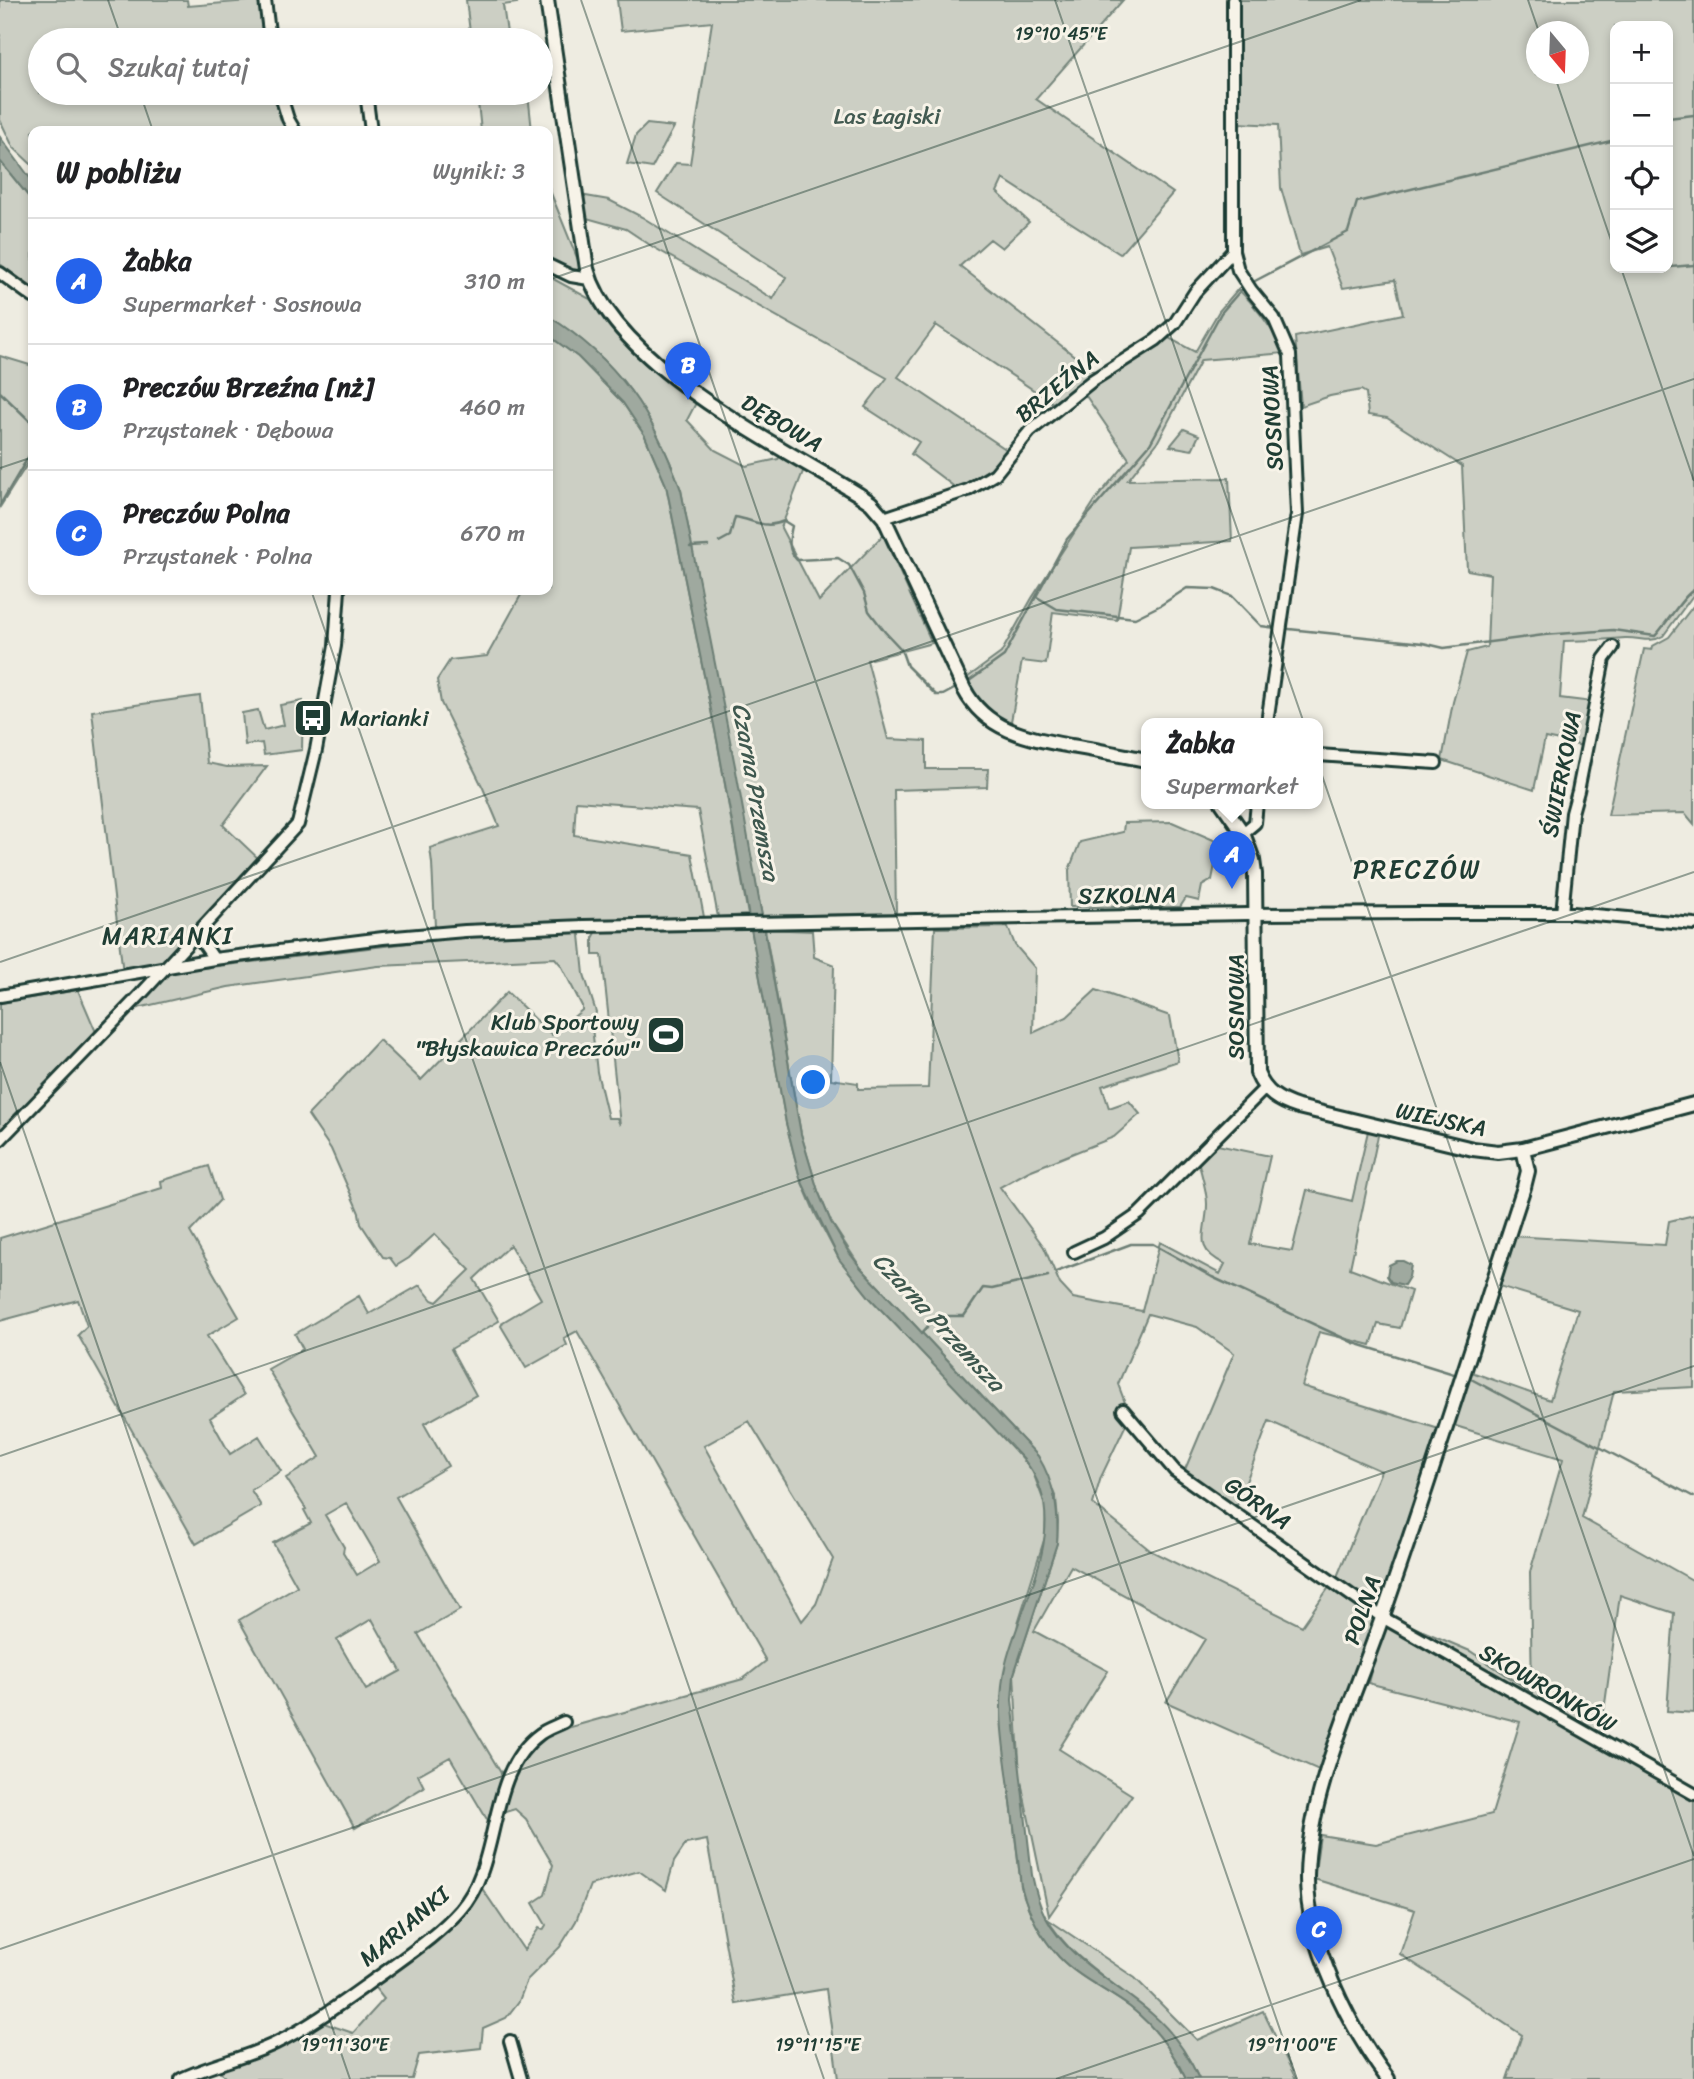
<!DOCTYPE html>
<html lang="pl">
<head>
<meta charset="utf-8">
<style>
	body { margin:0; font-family:Sriracha,sans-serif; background:#f6f6f6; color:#202124 }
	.controls { position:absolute; right:21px; top:21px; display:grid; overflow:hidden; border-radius:14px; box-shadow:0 4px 10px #0003 }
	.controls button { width:63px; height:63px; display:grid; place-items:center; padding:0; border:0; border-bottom:2px solid #e0e0e0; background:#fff; color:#202124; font:35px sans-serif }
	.compass { position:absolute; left:1526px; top:21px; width:63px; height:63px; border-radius:50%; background:#fff; box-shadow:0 4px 10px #0003; rotate:161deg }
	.you { position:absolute; left:814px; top:1083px; width:24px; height:24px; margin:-18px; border:5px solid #fff; border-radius:50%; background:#1a73e8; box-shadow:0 0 0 10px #1a73e833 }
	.badge { display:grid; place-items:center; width:46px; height:46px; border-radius:50%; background:#2563eb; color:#fff; font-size:23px; font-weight:700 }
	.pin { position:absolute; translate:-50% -58px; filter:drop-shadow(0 2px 4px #0008) }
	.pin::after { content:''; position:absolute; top:37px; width:24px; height:21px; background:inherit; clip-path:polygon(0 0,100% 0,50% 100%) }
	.popup { position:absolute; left:1141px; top:718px; width:182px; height:91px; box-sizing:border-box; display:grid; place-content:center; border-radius:14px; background:#fff; filter:drop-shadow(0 2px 5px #0005); font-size:23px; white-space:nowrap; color:#757577 }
	.popup b { font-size:26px; color:#202124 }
	.popup::after { content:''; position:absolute; left:50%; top:100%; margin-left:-14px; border:14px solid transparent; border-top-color:#fff }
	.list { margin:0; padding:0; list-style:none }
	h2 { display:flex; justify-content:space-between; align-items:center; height:91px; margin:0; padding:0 28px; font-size:30px }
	h2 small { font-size:23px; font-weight:400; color:#757577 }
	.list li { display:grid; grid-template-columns:46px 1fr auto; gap:21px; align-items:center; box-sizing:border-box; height:126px; padding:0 28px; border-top:2px solid #e0e0e0 }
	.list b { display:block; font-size:26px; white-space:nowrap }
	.list p { margin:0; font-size:23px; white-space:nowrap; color:#757577 }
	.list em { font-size:23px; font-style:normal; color:#757577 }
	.icon { flex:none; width:38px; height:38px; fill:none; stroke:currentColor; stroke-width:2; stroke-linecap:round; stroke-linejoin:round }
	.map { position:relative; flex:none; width:1694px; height:2079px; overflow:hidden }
	.search { position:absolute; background:#fff; box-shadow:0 4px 10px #0003; left:28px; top:28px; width:525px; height:77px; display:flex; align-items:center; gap:18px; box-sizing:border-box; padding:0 24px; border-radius:38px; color:#757577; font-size:26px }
	.panel { position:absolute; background:#fff; box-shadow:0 4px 10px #0003; left:28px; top:126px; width:525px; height:469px; border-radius:14px }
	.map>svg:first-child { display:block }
	.green { fill:#cccfc4; stroke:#76867c; stroke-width:2; fill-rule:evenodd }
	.water { fill:#9fa99f; stroke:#6c7e74; stroke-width:2 }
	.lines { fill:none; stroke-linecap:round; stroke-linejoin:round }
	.stream { stroke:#6c7e74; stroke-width:2.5 }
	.minor-casing { stroke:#1f3d34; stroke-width:16 }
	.tertiary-casing { stroke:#1f3d34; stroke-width:18 }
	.minor { stroke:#f7f3e8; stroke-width:10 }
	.tertiary { stroke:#f7f3e8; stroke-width:12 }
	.ticks { fill:none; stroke:#1f3d34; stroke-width:2; stroke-opacity:0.45 }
	.labels { text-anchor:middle; stroke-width:6; stroke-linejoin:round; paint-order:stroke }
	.park-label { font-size:23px; fill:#425a51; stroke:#f7f3e8 }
	.street-label { font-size:23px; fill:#1f3d34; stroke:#f7f3e8 }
	.poi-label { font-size:23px; fill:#1f3d34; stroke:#f7f3e8; text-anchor:start }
	.water-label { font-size:24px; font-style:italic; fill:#3f584f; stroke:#f7f3e8 }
	.neighbourhood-label { font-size:24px; letter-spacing:2px; fill:#1f3d34; stroke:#f7f3e8 }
	.quarter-label { font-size:26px; letter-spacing:2px; fill:#1f3d34; stroke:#f7f3e8 }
	.ticks-label { font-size:18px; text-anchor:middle; fill:#1f3d34; stroke:#f7f3e8; stroke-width:6; stroke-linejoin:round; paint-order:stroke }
</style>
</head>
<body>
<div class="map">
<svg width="1694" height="2079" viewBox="0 0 1694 2079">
	<rect width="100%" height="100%" fill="#eeece1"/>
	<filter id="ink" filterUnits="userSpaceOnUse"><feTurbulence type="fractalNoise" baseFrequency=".0143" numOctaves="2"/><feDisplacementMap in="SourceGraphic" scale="14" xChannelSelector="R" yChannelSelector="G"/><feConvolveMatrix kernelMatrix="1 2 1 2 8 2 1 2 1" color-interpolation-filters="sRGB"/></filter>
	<g filter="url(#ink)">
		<!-- green -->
		<path class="green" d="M0,0H187L188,6L261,0L266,40H40V93H276L280,115L294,131H33V166L13,147L0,120Z
			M466,0H516L517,3L503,5L508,40H471Z
			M617,0H1123L1036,99L1173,193L1120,254L1003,179L997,192L1029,222L1002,248L990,239L960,266L1096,373L1053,403L936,325L898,377L1007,450L987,474L956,488L911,454L919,442L865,407L887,378L653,247L626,229L583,217L580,195L609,200L642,217L773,299L786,277L657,193L676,163L690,164L712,22L621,31Z
			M1238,0H1694V594L1663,636C1650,644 1639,637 1625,638C1605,640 1585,641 1564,641L1560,698L1593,702L1583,746L1545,738L1534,790L1442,760L1453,702L1467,652L1487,647L1490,574L1467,570L1462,466L1387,418L1368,415L1366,393L1361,390L1330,396L1301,406L1295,337L1403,314L1395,280L1343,288L1327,247L1300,255L1281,188L1278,125L1237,123ZM1615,26H1668V268H1615ZM1536,32H1578V74H1536Z
			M477,93H528L532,131H481Z
			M647,124L674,127L652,168L627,164L636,135Z
			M0,161L33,202V288L0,264Z
			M548,186L582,270L571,271L548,263Z
			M548,276L590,299L624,343L697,401L687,420L715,450L746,466L778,459L781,455L804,469L781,528L819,601L883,535L932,643L867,660L888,739L926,741V769H988L987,787L894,790L896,913L762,916L681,490C654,415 618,359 548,316Z
			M1238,289C1258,308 1272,328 1285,353L1201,360L1157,443L1128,480L1229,478L1232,541L1129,547L1117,620L1053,612L1046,664L1022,661L1010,727L975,700L964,680L1001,653L1032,598L1096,499L1129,459L1084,393L1167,337L1195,352L1219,311Z
			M548,335L578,357L623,403L645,436L666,485L718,745L748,915L718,917L698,810L576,801L574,835L692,854L704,917L435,927L432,863L430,848L499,826L483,788L441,703L437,680L450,660L487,656L521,595L519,590H548Z
			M0,356L33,366V455L0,507Z
			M1184,429L1199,435L1192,450L1170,446Z
			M1694,605V824L1685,813L1608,815L1644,649L1652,650L1653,646L1669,637Z
			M200,696L207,763L227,767L267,766L223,825L261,861L165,963L123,973L92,711Z
			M303,701L302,750L264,755L262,743L245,745L242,713L258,710L264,730L284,725L280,705Z
			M1172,822L1216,841L1218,849L1212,880L1202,886L1199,901L1186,898L1180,907H1070L1069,870L1080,842L1123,832L1124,823Z
			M1008,927L1015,945L1035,968L1033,1033L1067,1017L1096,990L1170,1016L1178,1061L1102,1086L1109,1108L1129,1101L1140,1114L1114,1137L1029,1171L1000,1187L1044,1247L1060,1284L1073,1298L1142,1311L1160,1242L1220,1274L1225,1264C1191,1248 1207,1233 1207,1204C1207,1190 1201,1174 1198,1160L1213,1144L1270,1156L1250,1244L1292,1251L1307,1190L1352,1201L1368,1131H1379L1350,1268L1411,1291L1400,1328L1378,1324L1371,1345L1319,1332L1302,1386L1442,1430L1379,1606L1336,1579L1381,1471L1269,1421L1236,1508L1184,1472L1234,1353L1197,1327L1148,1314L1118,1384L1130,1416L1101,1477L1093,1504L1151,1551L1302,1626L1332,1583L1374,1618L1321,1771L1166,1702L1205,1639L1071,1566L1034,1631L1108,1671L1059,1749L1132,1795L1049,1916L1020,1777L1014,1674L1057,1543L1058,1522L1056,1498L1038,1456L861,1268L831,1222L818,1191L801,1134L765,929L812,931L814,957L834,965L831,1079L858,1083V1089L928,1088L935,928Z
			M751,928L786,1123L800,1178L815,1213L839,1259L870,1298L999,1432L1032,1470L1046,1507L1045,1537L1018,1623L1004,1744L1021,1886C1028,1912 1041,1937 1059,1957C1079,1978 1107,1990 1130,2007C1154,2026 1173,2051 1186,2079H838L826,1989L736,2004L707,1840L686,1844L674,1862L666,1890L639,1871L590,1885L576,1921L560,1947L527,1980L519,2001L506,2018L483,2028L481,2048L419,2055L412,2079H226L219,2069L293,2041L321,2022L353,2033L384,1999L371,1983L450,1928L468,1910L481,1887L524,1950L539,1928L543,1930L546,1925L533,1903L545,1895L553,1865L526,1819L515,1809L502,1813L495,1833L450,1757L418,1775L424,1787L355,1828L239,1620L297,1586L273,1543L311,1523L304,1510L306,1509L286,1478L320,1457L268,1369L303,1349L295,1334L359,1296L369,1314L420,1285L432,1300L437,1302L470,1270L435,1234L409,1258L396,1266L390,1258L383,1257L361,1224L359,1213L331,1149L308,1115L379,1040L421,1080L507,992L552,1035L582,1010V1006L561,965L555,958L378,966L228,987L138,1008L150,990L169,972L484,934L576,931L580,935L584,974L596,1012L592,1027L597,1072L608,1118H617L620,1125L602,955H593V938L597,931ZM510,1245L541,1299L503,1322L501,1326L526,1368L567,1345L564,1338L577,1331L766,1661L743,1679L549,1733L525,1745L501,1773L418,1634L460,1610L396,1497L448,1466L424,1424L476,1395L451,1349L499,1321L474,1279ZM749,1421L833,1559L816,1604L802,1621L704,1446ZM346,1503L380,1561L357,1575L343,1552L344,1547L325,1515ZM372,1619L401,1671L366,1690L337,1640Z
			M78,990L96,1032L0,1137V1003Z
			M209,1166L220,1200L190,1232L239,1317L207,1336L244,1395L210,1418L230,1454L259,1436L281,1471L251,1490L261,1506L196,1544L78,1335L87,1326L78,1300L0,1321V1238L162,1188L161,1181Z
			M1694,1215V1387L1614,1391L1582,1518L1694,1581V1713L1667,1711L1674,1613L1620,1595L1599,1747L1694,1798V2079H1507L1522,2035L1400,1954L1415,1910L1314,1879L1320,1835L1376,1844L1492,1814L1520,1722L1368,1683L1385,1615L1470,1651L1532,1692L1530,1572L1563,1459L1446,1423L1466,1370L1550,1400L1578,1310L1493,1284L1510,1236L1665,1245L1669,1221Z
			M1046,1918L1135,1978L1197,2040L1263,2011L1296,2079H1199C1175,2023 1122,1994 1078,1956C1065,1945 1056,1932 1046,1918Z"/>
		<!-- water -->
		<path class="water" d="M0,137L33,182V202L0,161Z
			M548,316C618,359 654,415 681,490L736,771L801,1134L818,1191L831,1222L848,1251L861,1268L1038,1456C1055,1484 1059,1511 1057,1543L1014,1674L1012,1700L1032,1875C1035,1889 1038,1903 1045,1916C1067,1959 1116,1983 1152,2014C1173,2032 1188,2054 1199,2079H1186C1173,2051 1154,2026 1130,2007C1107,1990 1079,1978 1059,1957C1041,1937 1028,1912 1021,1886C1017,1851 1013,1815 1008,1780C1003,1741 996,1702 1006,1663C1022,1598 1074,1523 1025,1461L870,1298L839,1259L800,1178L786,1123L718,745L666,485L645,436L623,403L578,357L548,335Z
			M1397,1261H1403L1411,1265L1409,1277L1404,1285L1391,1282L1387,1276L1389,1265Z"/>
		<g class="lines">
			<!-- stream -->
			<path class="stream" d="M1668,118L1694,115
				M1668,253L1671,267L1694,265
				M1253,282L1348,232L1357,202L1615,140
				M0,392L33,424
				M0,505L33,449
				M719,542L730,536L735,517C754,520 765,530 784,521L792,526C789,539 787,550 797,560L838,558L849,565L864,593L869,611L885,632L901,649L907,666L936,695H943L956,688
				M690,547L708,546
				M1037,597L1057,609L1135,618L1161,605L1187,588L1214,589L1232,596L1261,626L1276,628
				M1289,629L1423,643L1444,648L1544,635L1613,630L1655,636C1665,626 1684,594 1694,590
				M965,684L1004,656L1067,539L1150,444L1221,313L1241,290
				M1056,1272L1131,1244H1153L1212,1277L1354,1343L1457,1375
				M939,1316H964L983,1288L992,1289L1048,1276
				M921,1334L928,1326
				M1471,1379L1694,1497"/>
			<!-- minor casing -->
			<g class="minor-casing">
				<path id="minor" d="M265,0L270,40
					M1233,0V251L1238,270L1251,290L1274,318L1290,355L1297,514L1267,723
					M280,93L288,119L295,131
					M366,93L371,131
					M548,265L571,276L589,279
					M0,273L33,297
					M884,518L968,490L995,474L1030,431L1093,380L1156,340L1175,323L1195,292L1233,251
					M1318,755L1436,763
					M1243,833L1255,823L1257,803
					M1562,913L1572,813L1578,791L1604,659L1613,647
					M204,929L203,943L214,959
					M0,996L214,959L383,938L465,931L584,926L1247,914L1420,913H1573L1694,924
					M0,1140L141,994L298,824L316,750L335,646L339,590
					M1074,1252L1104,1238L1139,1214L1265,1088
					M1123,1410L1175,1471L1382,1617L1694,1794
					M510,2041L521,2079
					M181,2079C212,2064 246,2058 276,2043C313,2025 348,1998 382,1974C409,1954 438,1935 460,1910C503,1862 485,1774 540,1734C546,1729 556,1726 564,1722"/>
			</g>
			<!-- tertiary casing -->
			<g class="tertiary-casing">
				<path id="tertiary" d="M547,0L587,269C613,364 777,444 858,494L871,503L884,518L964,689C986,731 1028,738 1071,746C1096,750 1121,755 1146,760
					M1222,803L1243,833L1253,860L1255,874L1257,1073C1265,1093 1279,1101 1298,1107L1473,1149L1498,1152L1523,1149L1694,1104
					M1388,2079C1349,2027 1306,1942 1307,1876C1308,1794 1355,1696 1382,1618C1432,1475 1477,1330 1524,1187L1528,1171L1523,1149"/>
			</g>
			<!-- minor -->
			<use href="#minor" class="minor"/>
			<!-- tertiary -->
			<use href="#tertiary" class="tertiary"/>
		</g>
	</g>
	<!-- ticks -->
	<path class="ticks" d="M108,0L122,40M581,0L1297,2079M1055,0L1694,1856M1528,0L1539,32M1554,74L1615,252M140,93L153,131M1621,268L1694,481M548,280L1361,0M0,468L33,457M311,590L824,2079M0,962L1694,379M0,1062L350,2079M0,1456L1694,872M0,1949L1694,1366M1056,2079L1694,1859"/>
	<!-- icons -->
	<defs>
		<g id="bus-square" transform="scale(2.0125)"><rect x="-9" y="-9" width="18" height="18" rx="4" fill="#1f3d34" stroke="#f7f3e8"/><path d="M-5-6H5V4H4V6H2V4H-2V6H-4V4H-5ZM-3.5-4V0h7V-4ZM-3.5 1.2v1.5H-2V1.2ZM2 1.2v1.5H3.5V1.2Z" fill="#fff"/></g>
		<g id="stadium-square" transform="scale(2.0125)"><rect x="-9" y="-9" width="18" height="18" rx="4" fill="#1f3d34" stroke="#f7f3e8"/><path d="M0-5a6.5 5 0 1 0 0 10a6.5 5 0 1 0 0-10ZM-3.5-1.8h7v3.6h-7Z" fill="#fff"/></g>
	</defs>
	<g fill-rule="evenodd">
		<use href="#bus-square" x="313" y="718"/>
		<use href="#stadium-square" x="666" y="1035"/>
	</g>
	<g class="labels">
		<!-- park labels -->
		<g class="park-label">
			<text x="887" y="124">Las Łagiski</text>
		</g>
		<!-- street labels -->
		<g class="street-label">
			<text transform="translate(1057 386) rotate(-39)" y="8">BRZEŹNA</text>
			<text transform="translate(1272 418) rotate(-93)" y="8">SOSNOWA</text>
			<text transform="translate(782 423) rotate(31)" y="8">DĘBOWA</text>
			<text transform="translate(1561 774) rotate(-79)" y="8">ŚWIERKOWA</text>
			<text transform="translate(1127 895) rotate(-1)" y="8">SZKOLNA</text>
			<text transform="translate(1236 1007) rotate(-90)" y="8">SOSNOWA</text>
			<text transform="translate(1441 1119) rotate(12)" y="8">WIEJSKA</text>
			<text transform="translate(1258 1503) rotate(35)" y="8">GÓRNA</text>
			<text transform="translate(1362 1610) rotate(-71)" y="8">POLNA</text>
			<text transform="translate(1548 1688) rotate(30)" y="8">SKOWRONKÓW</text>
			<text transform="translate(404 1926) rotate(-40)" y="8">MARIANKI</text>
		</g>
		<!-- poi labels -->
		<g class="poi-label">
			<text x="340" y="726">Marianki</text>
			<text x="639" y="1030" text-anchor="end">Klub Sportowy<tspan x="639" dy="26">"Błyskawica Preczów"</tspan></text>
		</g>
		<!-- water labels -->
		<g class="water-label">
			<text transform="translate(756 792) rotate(80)" y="8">Czarna Przemsza</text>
			<text transform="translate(939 1322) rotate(47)" y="8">Czarna Przemsza</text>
		</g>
		<!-- neighbourhood labels -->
		<g class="neighbourhood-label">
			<text x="168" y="944">MARIANKI</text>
		</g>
		<!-- quarter labels -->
		<g class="quarter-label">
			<text x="1417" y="878">PRECZÓW</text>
		</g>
	</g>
	<g class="ticks-label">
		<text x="1061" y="40">19°10'45"E</text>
		<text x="345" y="2051">19°11'30"E</text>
		<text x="818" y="2051">19°11'15"E</text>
		<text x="1292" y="2051">19°11'00"E</text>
	</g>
</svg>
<div class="controls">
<button>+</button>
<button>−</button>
<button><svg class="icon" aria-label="locate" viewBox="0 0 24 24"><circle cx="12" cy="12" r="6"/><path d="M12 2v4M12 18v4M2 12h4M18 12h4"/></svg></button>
<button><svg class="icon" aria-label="layers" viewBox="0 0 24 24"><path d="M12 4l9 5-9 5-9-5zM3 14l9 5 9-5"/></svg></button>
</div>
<svg class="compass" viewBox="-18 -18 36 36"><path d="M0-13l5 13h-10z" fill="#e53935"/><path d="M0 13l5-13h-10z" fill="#757577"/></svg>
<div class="you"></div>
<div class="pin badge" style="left:1232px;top:889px">A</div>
<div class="popup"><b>Żabka</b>Supermarket</div>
<div class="pin badge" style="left:688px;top:400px">B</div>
<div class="pin badge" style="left:1319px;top:1964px">C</div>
<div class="search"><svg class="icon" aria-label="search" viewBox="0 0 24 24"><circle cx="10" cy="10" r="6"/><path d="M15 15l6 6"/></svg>Szukaj tutaj</div>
<section class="panel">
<h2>W pobliżu<small>Wyniki: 3</small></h2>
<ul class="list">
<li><span class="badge">A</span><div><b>Żabka</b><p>Supermarket · Sosnowa</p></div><em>310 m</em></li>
<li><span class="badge">B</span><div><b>Preczów Brzeźna [nż]</b><p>Przystanek · Dębowa</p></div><em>460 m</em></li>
<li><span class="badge">C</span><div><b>Preczów Polna</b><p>Przystanek · Polna</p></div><em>670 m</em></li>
</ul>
</section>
</div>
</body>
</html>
